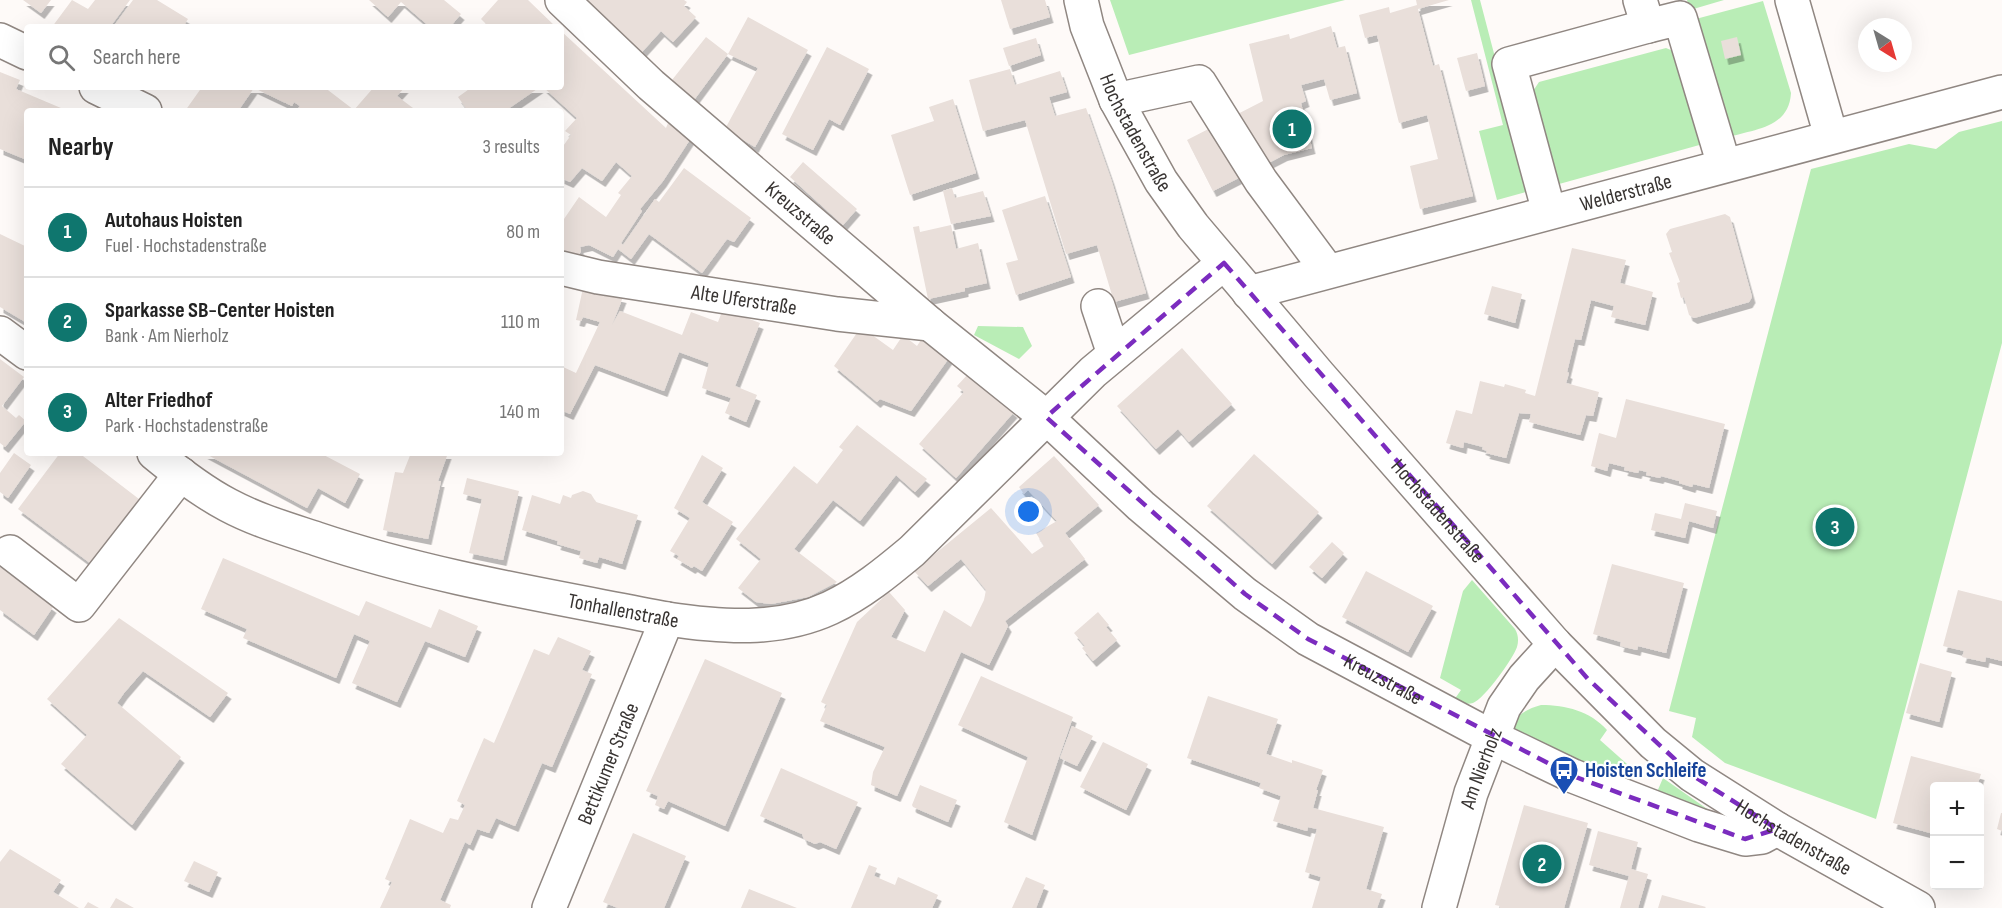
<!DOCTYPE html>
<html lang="en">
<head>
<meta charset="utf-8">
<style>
	body { margin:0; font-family:"Sofia Sans Condensed",sans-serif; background:#f2f2f2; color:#222 }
	.controls { position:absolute; right:18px; bottom:18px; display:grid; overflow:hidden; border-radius:6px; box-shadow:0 6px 24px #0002 }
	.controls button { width:54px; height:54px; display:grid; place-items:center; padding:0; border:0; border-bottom:2px solid #e0e0e0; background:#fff; color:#222; font:30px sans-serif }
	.compass { position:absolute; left:1858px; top:18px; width:54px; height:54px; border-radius:50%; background:#fff; box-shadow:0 6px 24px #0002; rotate:143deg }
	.you { position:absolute; left:1029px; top:512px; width:21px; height:21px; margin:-15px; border:4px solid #fff; border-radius:50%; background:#1a73e8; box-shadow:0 0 0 9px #1a73e833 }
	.badge { display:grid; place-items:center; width:39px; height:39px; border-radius:50%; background:#0f766e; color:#fff; font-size:20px; font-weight:700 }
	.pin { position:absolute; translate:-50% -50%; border:3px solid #fff; box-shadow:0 2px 6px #0006 }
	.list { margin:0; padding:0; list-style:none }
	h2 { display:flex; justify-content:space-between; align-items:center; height:78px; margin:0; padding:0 24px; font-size:26px }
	h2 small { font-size:20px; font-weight:400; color:#767676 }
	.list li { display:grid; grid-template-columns:39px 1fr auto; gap:18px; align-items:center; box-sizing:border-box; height:90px; padding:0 24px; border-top:2px solid #e0e0e0 }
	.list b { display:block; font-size:22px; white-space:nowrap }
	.list p { margin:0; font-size:20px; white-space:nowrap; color:#767676 }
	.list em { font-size:20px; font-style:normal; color:#767676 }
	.icon { flex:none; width:33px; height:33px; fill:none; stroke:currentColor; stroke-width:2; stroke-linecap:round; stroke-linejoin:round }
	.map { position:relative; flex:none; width:2002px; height:908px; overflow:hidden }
	.search { position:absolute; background:#fff; box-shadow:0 6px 24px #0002; left:24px; top:24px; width:540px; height:66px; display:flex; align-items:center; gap:15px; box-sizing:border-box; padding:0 21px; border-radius:6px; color:#767676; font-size:22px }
	.panel { position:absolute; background:#fff; box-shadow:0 6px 24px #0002; left:24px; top:108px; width:540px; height:348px; border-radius:6px }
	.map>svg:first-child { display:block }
	.green { fill:#b9edb6 }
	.building { fill:#e9dfda; filter:url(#shadow) }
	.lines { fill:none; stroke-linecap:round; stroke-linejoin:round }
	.minor-casing { stroke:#908782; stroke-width:36 }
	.major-casing { stroke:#908782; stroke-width:36 }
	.minor { stroke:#fff; stroke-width:33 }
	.major { stroke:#fff; stroke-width:33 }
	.marked { fill:none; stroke:#7b2cbf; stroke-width:4.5; stroke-dasharray:12 8; stroke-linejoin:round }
	.labels { text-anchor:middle; stroke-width:4.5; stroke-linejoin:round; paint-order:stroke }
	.street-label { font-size:21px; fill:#383432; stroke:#fff }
	.transit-label { font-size:21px; font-weight:bold; fill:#164399; stroke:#fff; text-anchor:start }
</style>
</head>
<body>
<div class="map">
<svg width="2002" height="908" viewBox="0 0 2002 908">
	<defs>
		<filter id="shadow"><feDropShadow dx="3.5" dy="6" stdDeviation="0" flood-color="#0004"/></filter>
	</defs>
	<rect width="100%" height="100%" fill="#fefaf8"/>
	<!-- green -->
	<path class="green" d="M1110,0H1345L1129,55Z
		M1471,0H1480L1530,191L1497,200L1479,131L1503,125Z
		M1687,0H1724L1690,10Z
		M1763,1L1791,93C1789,129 1753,129 1726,138L1692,20Z
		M1666,48L1678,53L1703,144L1552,186L1529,97L1539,82Z
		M2002,121V343L1876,819L1725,763L1692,737L1696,718L1669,711L1811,169L1909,144L1936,149L1959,132Z
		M978,326L1023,327L1032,346L1019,359L974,335Z
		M1472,580L1515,629C1518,634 1519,640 1517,647C1513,659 1484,699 1473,703C1466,705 1460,702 1454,700L1461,690L1440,678L1463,591Z
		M1541,705C1566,705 1590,711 1607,730L1600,740L1627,764L1618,782L1505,735C1513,718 1523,710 1541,705Z
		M1663,778L1713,813L1654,799Z"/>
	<!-- building -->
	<path class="building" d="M23,0H51L41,13Z
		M72,0L88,9L95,0H130L110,27H52Z
		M133,0H157L188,19L183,27H113Z
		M369,0H444L461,14L450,27H430L401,2L388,17Z
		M498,0H528L556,27H489L481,19Z
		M584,0H684L687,2L684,6L696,17L673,42L661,31L642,52Z
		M1001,0H1045L1050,17L1010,29Z
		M1416,0H1449L1418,9L1433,66L1439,64L1473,196L1420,209L1410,166L1438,159L1427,115L1399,123L1377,35L1365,38L1359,15L1389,7L1390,13L1417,5Z
		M748,17L808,50L755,147L725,129L758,68L728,54L694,100L672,80L706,37L728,54Z
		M1331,26L1337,48L1345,46L1357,93L1330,100L1324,79L1301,85L1306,101L1301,103L1312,148L1284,155L1213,191L1187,140L1263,101L1249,44L1289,34L1290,39Z
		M561,31L666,128L668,123L691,138L663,181L640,209L642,211L621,243L623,245L655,199L659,202L684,168L751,218L734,242L727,239L702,273L649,234L631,259L618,249L613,257L589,245L580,247L581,251L578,257L561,254V218L564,219L579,197L606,217L621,195L618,193L632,176L616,162L602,181L582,168L570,182L561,178V149L571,135L565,131L577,118L543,87H561Z
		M1737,37L1741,55L1725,59L1721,41Z
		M1036,38L1041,55L1009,66L1003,48Z
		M827,47L869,69L840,125L829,119L813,150L782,134Z
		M1477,53L1485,86L1466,91L1457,58Z
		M1010,69L1015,85L1060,71L1067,92L1049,97L1055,116L1086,108L1111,179L1146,293L1114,302L1097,245L1066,254L1025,120L983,131L969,80Z
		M0,72L20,80L16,89L68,111H27V160L0,149Z
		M202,87H324L354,110L374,87H405L397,96L417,111H296L300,106L294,102L292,106L254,88L238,111H185Z
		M472,87H540L505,111H468L458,97Z
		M953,99L976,173L910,195L891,135L934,121L929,107Z
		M803,162L857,209L843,225L790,177Z
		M952,188L955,198L983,191L991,216L951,224L943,191Z
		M1045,196L1071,277L1016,295L1006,263L1018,260L1002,210Z
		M1725,214L1730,217L1752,297L1749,302L1694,318L1689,315L1684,297L1681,298L1677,283L1680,282L1669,253L1672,252L1666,234L1670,229Z
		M951,225L956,249L978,243L987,283L965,288V291L928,299L913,227L919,226L920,232Z
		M0,234L27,247V323L0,307Z
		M1572,248L1626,260L1620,283L1653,292L1645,325L1611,317L1614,306L1591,300L1581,340L1575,339L1567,372L1569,373L1566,383L1599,392L1593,416L1586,415L1580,435L1529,422L1531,414L1519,413L1506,458L1486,453L1487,451L1482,449L1483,447L1464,442L1463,448L1446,443L1456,410L1472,414L1480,381L1504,387L1505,384L1526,390L1525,393L1535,396Z
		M1492,286L1522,294L1515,323L1484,314Z
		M583,288L623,297L612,325L620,311L682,335L691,312L718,322L723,309L760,323L735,386L757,395L746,422L725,413L731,398L702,388L709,363L679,352L664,391L595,365L570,414L561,410V366L576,373L600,322L583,317L581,321L576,320Z
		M861,327L893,350L903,335L917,346L921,340L949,358L911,411L880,399L877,402L834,366Z
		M1182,348L1232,404L1189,442L1178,429L1156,449L1117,406Z
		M0,359L24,377L2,406L16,418L19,415L26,421L5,447L0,443Z
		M969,373L1014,412L956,478L919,444L964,392L957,386Z
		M1626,399L1725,424L1709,488L1693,484L1692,487L1679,483V481L1661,476L1660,478L1646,475L1647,472L1639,470L1638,473L1624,470L1625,467L1609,463L1607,471L1591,466L1599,433L1616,438Z
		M857,425L927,479L915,492L896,475L860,521L833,500L794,549L837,582L808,597L771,604L756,602L738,588L761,559L736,539L794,466L817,484L843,450L839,447Z
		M14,453L31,465L8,498L0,492V473Z
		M60,453H79L139,499L90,563L18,509Z
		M204,453H320L360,474L345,503L318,488L307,508Z
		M411,453H448L438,481H441L428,539L383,530L395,472L403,473Z
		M1254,454L1319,512L1272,564L1207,506Z
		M702,455L723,468L702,502L733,522L702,571L694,566L692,568L677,559L679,556L670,551L690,518L674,508Z
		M1054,456L1099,505L1065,533L1085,559L1005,621L1008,626L989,665L961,652L897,796L871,785L873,772L885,747L820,721L827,705L821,702L857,622L889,592L905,610L891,637L925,652L944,610L971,627L984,600L986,590L961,559L928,586L914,571L991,508L1032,554L1044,546L1036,533L1057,521L1028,490L1024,494L1019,487Z
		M467,478L519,491L503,560L469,553L482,499L463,494Z
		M583,491L591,494L596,502L638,515L622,564L599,557L597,563L579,558L581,551L557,544L558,541L522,530L532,495L560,504L563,495L571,498L572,495Z
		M1685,503L1717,511L1713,528L1689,521L1685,538L1651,530L1655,513L1681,519Z
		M1332,542L1344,553L1322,578L1309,567Z
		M223,558L359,616L366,601L431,628L439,609L478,626L465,657L425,641L397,702L352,683L370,641L354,634L336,678L243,638L247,629L201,609Z
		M1612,564L1684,583L1666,653L1638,646L1637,650L1620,646L1621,642L1593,634Z
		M0,567L53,607L34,635L0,610Z
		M1366,571L1433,606L1408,652L1342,617Z
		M1958,590L2002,601V661L1986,657L1985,662L1962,657L1964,651L1943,646Z
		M1098,612L1109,625L1106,627L1117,640L1093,661L1082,648L1085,646L1074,633Z
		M119,618L228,693L210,717L143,671L124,693L117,703L181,757L132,825L61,764L87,735L47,699Z
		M558,637L591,651L582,670L592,674L552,767L542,763L515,826L496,818L489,833L477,829L470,845L465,842L440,900L451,905L450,908H380L392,882L385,879L410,819L443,833L450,818L458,820L465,805L457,801L484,738L494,743L534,649L549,655Z
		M705,659L782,693L725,826L668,801L664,809L655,805L658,796L646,791Z
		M1920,663L1952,672L1939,722L1906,713Z
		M981,676L1073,717L1032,835L1004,822L1028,757L958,725Z
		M1208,696L1278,719L1266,754L1292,763V760L1323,770L1316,790H1318L1313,808L1384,827L1366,889L1382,894L1377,908H1312L1321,877L1305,872L1317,829L1308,827L1307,831L1273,821L1281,796L1259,788L1261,783L1187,758Z
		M1072,726L1093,736L1077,766L1060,758Z
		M1103,742L1148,764L1126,810L1080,787Z
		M1911,756L1981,774L1977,786H1934V834L1893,823Z
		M781,768L858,802L836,849L820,842L815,844L804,839L802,834L760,816Z
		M920,785L957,800L948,822L913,807L912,805Z
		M1524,805L1588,823L1564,908H1500V906L1495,905Z
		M2001,813H2002V831L1997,829Z
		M1598,831L1638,842L1631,869L1648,874L1638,908H1620L1629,876L1589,865Z
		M633,833L686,856L664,908H618L603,902Z
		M10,849L61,880L53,892L79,908H0V862Z
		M194,861L218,872L209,892L184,881Z
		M869,865L877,868L874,876L895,885L898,877L938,895L932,908H851Z
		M1026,877L1045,885L1036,908H1012Z
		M749,889L797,908H741Z
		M1662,895L1706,907L1705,908H1658Z
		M116,898L134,908H110Z
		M88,902L99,908H84Z"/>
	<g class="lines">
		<!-- minor casing -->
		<g class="minor-casing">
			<g id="minor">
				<path id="s1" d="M562,0L651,85L930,324L1046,417L1141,506L1245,594L1308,639L1492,737L1573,776L1699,825L1745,839L1762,837L1777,829"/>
				<path d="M1640,0L1648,26L1680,18L1724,165"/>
				<path d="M1792,0L1831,136"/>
				<path d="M0,40L27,53"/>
				<path d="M96,87L145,111"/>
				<path d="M1116,100L1199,82L1261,181L1327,270"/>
				<path d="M1549,212L1509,64L1648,26"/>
				<path id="s2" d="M561,268L598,277L837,314L930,324"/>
				<path id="s3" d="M1249,293L2002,92"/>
				<path d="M1098,306L1114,354"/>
				<path d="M0,333L27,353"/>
				<path id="s4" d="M154,453C177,472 201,491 228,505C256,520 287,529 317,539C430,577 550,596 667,619C721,627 778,632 830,608C860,594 887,572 912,551L1093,372L1224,263"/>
				<path d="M10,552L79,605L181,474"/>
				<path id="s5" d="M549,908L667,619"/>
				<path id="s6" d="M1439,908L1471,793L1504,707L1524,678L1555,644"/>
			</g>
		</g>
		<!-- major casing -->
		<g class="major-casing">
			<g id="major">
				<path id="s7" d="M1081,0L1087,26L1116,100L1161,181L1193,226L1319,375L1555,644L1653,743L1692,775L1777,829L1918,908"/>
			</g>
		</g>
		<!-- minor -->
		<use href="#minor" class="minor"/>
		<!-- major -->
		<use href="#major" class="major"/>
	</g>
	<!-- marked area -->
	<path class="marked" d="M1224,263L1588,679L1692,775L1777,829L1745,839L1573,776L1308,639L1245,594L1046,417Z"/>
	<!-- icons -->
	<defs>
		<g id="bus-pin" transform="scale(1.5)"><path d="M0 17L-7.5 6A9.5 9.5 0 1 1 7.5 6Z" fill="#1a4fb4" stroke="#fff"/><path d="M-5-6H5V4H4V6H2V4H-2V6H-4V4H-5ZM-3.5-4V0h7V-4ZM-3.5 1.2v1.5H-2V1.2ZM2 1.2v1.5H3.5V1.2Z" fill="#fff"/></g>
	</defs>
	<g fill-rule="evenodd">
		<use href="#bus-pin" x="1564" y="770"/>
	</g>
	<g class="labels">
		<!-- street labels -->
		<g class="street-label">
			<text dy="7" stroke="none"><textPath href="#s7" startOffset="144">Hochstadenstraße</textPath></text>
			<text dy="7" stroke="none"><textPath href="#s3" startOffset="390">Welderstraße</textPath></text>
			<text dy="7" stroke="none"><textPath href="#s1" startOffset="320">Kreuzstraße</textPath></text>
			<text dy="7" stroke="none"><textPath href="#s2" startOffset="186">Alte Uferstraße</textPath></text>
			<text dy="7" stroke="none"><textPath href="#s7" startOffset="630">Hochstadenstraße</textPath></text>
			<text dy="7" stroke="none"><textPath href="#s4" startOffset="501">Tonhallenstraße</textPath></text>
			<text dy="7" stroke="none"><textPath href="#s1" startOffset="1068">Kreuzstraße</textPath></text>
			<text dy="7" stroke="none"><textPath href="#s5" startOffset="156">Bettikumer Straße</textPath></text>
			<text dy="7" stroke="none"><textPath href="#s6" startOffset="146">Am Nierholz</textPath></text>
			<text dy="7" stroke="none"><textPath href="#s7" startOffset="1116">Hochstadenstraße</textPath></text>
		</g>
		<!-- transit labels -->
		<g class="transit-label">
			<text x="1585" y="777">Hoisten Schleife</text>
		</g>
	</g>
</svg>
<div class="controls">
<button>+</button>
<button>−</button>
</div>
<svg class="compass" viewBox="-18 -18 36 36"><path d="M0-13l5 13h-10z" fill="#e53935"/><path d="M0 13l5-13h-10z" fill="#767676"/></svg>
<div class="you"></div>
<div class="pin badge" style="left:1292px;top:129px">1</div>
<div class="pin badge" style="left:1542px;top:864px">2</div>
<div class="pin badge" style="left:1835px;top:527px">3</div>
<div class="search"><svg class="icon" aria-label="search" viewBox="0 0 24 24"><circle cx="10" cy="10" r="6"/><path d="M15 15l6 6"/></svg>Search here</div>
<section class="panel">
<h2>Nearby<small>3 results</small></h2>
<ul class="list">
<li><span class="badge">1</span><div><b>Autohaus Hoisten</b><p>Fuel · Hochstadenstraße</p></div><em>80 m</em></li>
<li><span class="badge">2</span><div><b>Sparkasse SB-Center Hoisten</b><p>Bank · Am Nierholz</p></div><em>110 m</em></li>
<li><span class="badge">3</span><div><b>Alter Friedhof</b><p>Park · Hochstadenstraße</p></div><em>140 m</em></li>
</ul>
</section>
</div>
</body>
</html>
